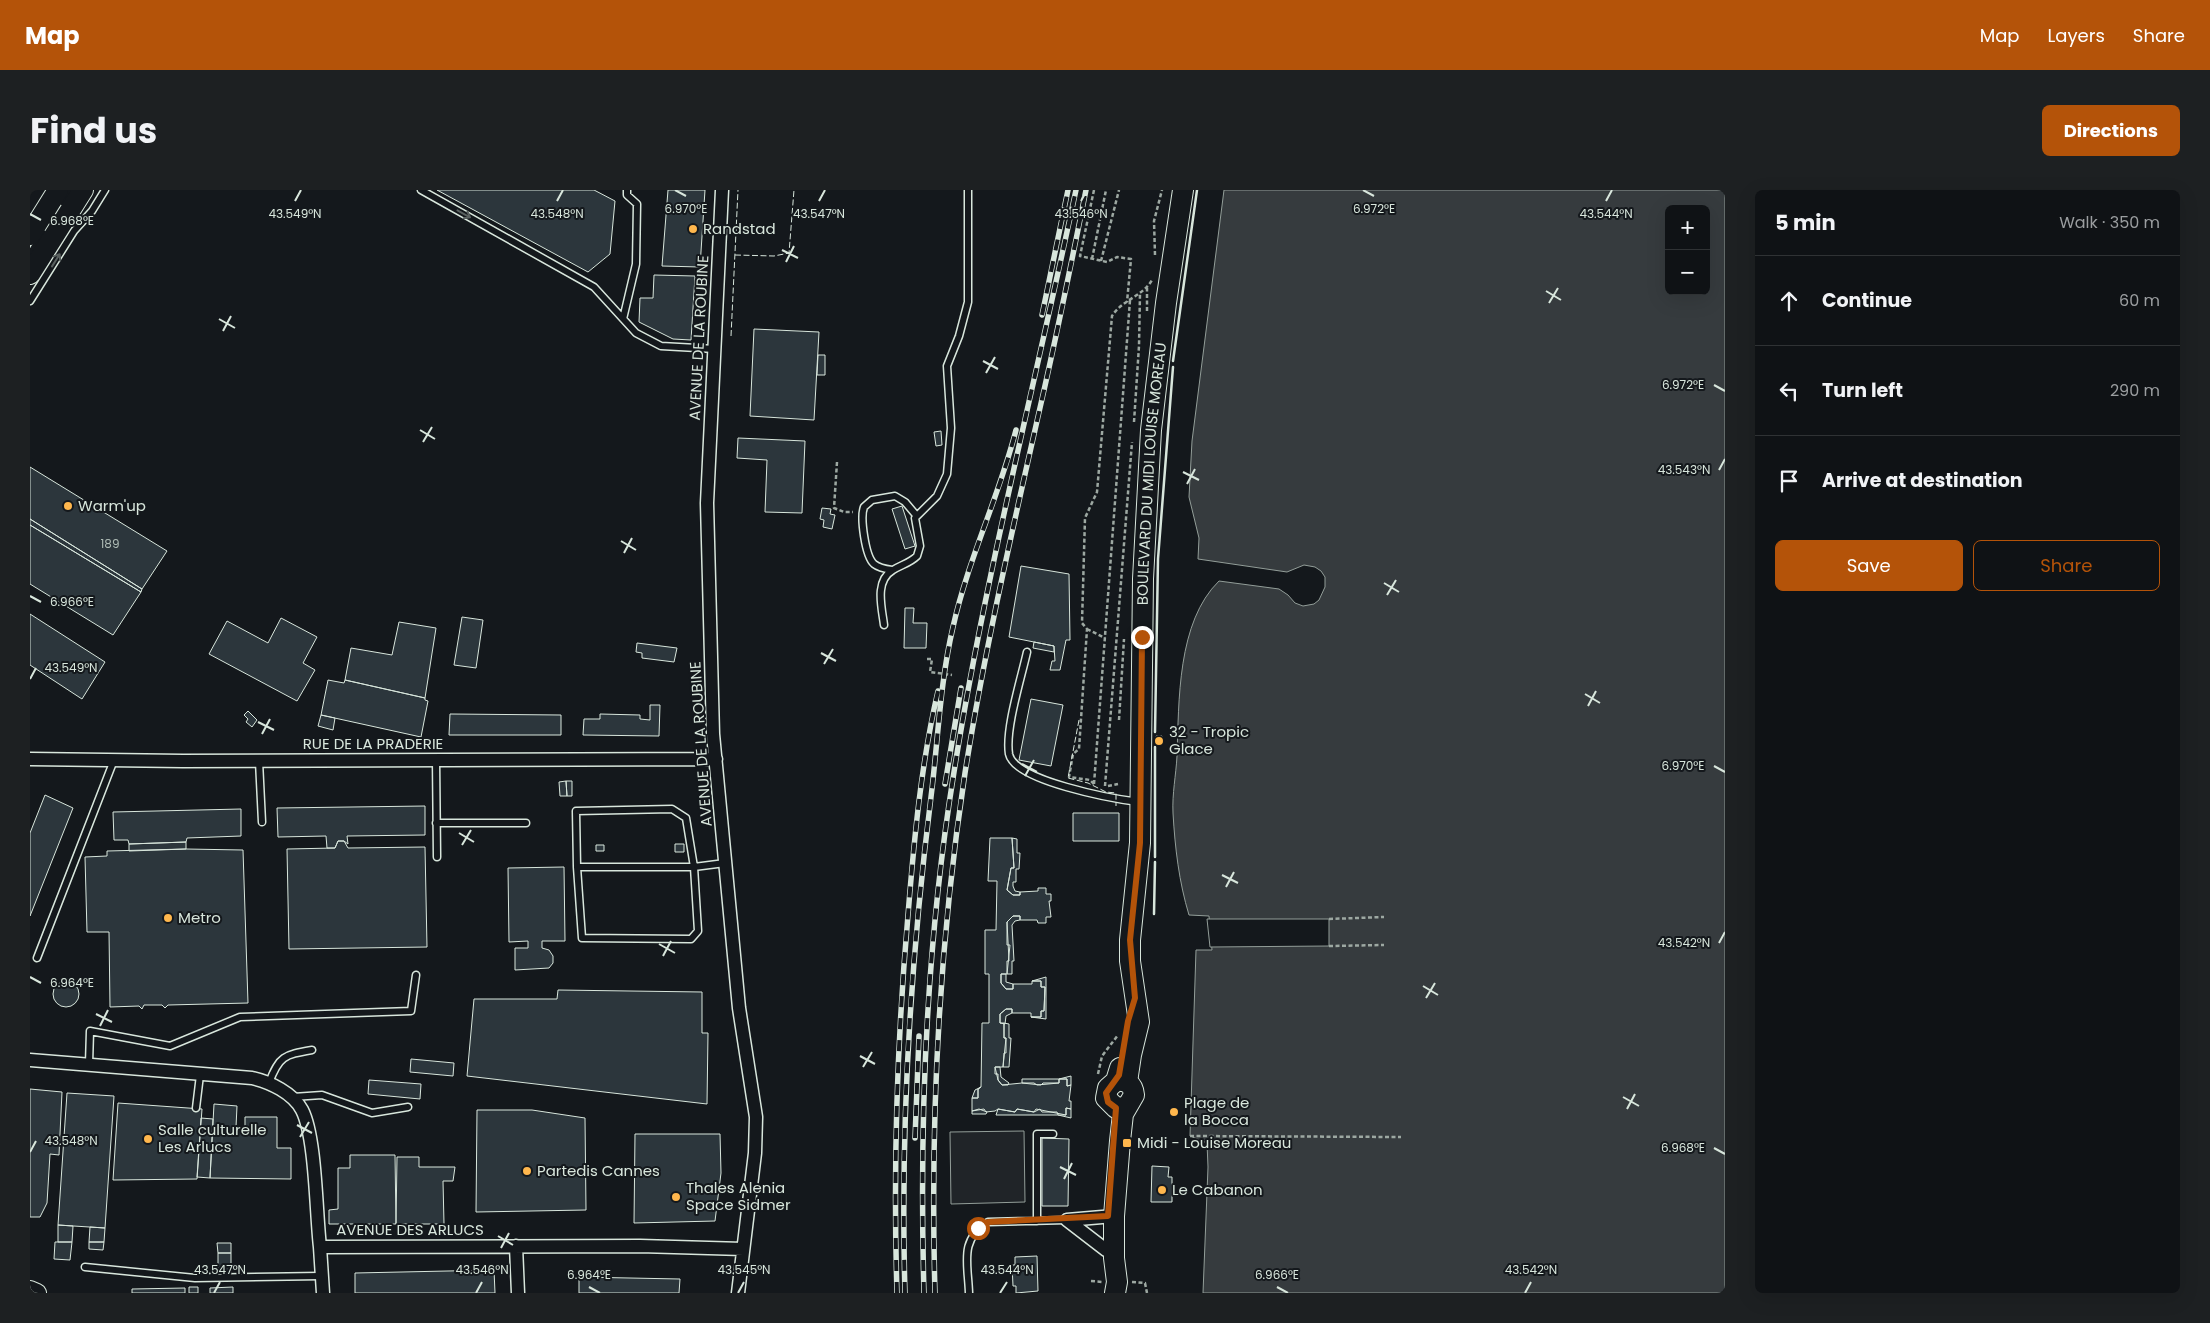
<!DOCTYPE html>
<html lang="en">
<head>
<meta charset="utf-8">
<style>
	body { margin:0; font-family:Poppins,sans-serif; background:#1d2022; color:#f1f3f6 }
	.controls { position:absolute; right:15px; top:15px; display:grid; overflow:hidden; border-radius:8px; box-shadow:0 5px 20px #0002 }
	.controls button { width:45px; height:45px; display:grid; place-items:center; padding:0; border:0; border-bottom:1px solid #2f3234; background:#0f1215; color:#f1f3f6; font:25px sans-serif }
	.stop { position:absolute; width:15px; height:15px; margin:-11px; border:4px solid #b45309; border-radius:50%; background:#fff }
	.stop.end { background:#b45309; border-color:#fff; box-shadow:0 1px 5px #0008 }
	.list { margin:0; padding:0; list-style:none }
	h2 { display:flex; justify-content:space-between; align-items:center; height:65px; margin:0; padding:0 20px; font-size:21px }
	h2 small { font-size:16px; font-weight:400; color:#9b9ea0 }
	.list li { display:grid; grid-template-columns:32px 1fr auto; gap:15px; align-items:center; box-sizing:border-box; height:90px; padding:0 20px; border-top:1px solid #2f3234 }
	.list b { display:block; font-size:19px; white-space:nowrap }
	.list em { font-size:16px; font-style:normal; color:#9b9ea0 }
	.actions { display:flex; gap:10px; padding:15px 20px }
	.actions a { flex:1; padding:11px 0; border:1px solid #b45309; border-radius:8px; text-align:center; font-size:18px; color:#b45309 }
	.actions .main { background:#b45309; color:#fff }
	.icon { flex:none; width:28px; height:28px; fill:none; stroke:currentColor; stroke-width:2; stroke-linecap:round; stroke-linejoin:round }
	.map { position:relative; flex:none; width:1695px; height:1103px; overflow:hidden; border-radius:8px }
	header { display:flex; align-items:center; gap:30px; box-sizing:border-box; height:70px; padding:0 25px; background:#b45309; color:#fff }
	header strong { font-size:24px }
	nav { display:flex; gap:28px; margin-inline-start:auto; font-size:18px }
	.intro { display:flex; align-items:center; justify-content:space-between; box-sizing:border-box; height:120px; padding:0 30px }
	h1 { margin:0; font-size:35px }
	.button { padding:12px 22px; border-radius:8px; background:#b45309; color:#fff; font-size:18px; font-weight:700 }
	main { display:flex; gap:30px; padding:0 30px }
	aside { flex:1; background:#0f1215; border-radius:8px; box-shadow:0 5px 20px #0002 }
	.map>svg:first-child { display:block }
	.green { fill:#202428; stroke:#939e99 }
	.water { fill:#363b3e; stroke:#939e99; fill-rule:evenodd }
	.pier { fill:#14181c; stroke:#939e99 }
	.building { fill:#2c363c; stroke:#d8e6dc }
	.lines { fill:none; stroke-linecap:round; stroke-linejoin:round }
	.service-casing { stroke:#d8e6dc; stroke-width:9 }
	.minor-casing { stroke:#d8e6dc; stroke-width:15 }
	.secondary-casing { stroke:#d8e6dc; stroke-width:20 }
	.primary-casing { stroke:#d8e6dc; stroke-width:22 }
	.path { stroke:#9da8a2; stroke-width:2.5; stroke-dasharray:4 2.5; stroke-linecap:butt }
	.service { stroke:#14181c; stroke-width:6 }
	.minor { stroke:#14181c; stroke-width:12 }
	.secondary { stroke:#14181c; stroke-width:18 }
	.primary { stroke:#14181c; stroke-width:20 }
	.rail-casing { stroke:#d8e6dc; stroke-width:5.5 }
	.rail { stroke:#14181c; stroke-width:4; stroke-dasharray:11; stroke-linecap:butt }
	.fence { stroke:#d8e6dc; stroke-width:1; stroke-dasharray:6 2.5; stroke-linecap:butt }
	.wall { stroke:#d8e6dc; stroke-width:2.5 }
	.oneway { stroke:#59605f }
	.route { stroke:#b45309; stroke-width:6 }
	.ticks { fill:none; stroke:#d8e6dc; stroke-width:2 }
	.poi-dot { fill:#ffb74d; stroke:#14181c; stroke-width:2 }
	.labels { text-anchor:middle; stroke-width:4; stroke-linejoin:round; paint-order:stroke }
	.number-label { font-size:12px; fill:#adbab4 }
	.poi-label { font-size:15px; fill:#d8e6dc; stroke:#14181c; text-anchor:start }
	.street-label { font-size:15px; fill:#d8e6dc; stroke:#14181c }
	.ticks-label { font-size:12px; text-anchor:middle; fill:#d8e6dc; stroke:#14181c; stroke-width:4; stroke-linejoin:round; paint-order:stroke }
</style>
</head>
<body>
<header>
<strong>Map</strong>
<nav><a>Map</a><a>Layers</a><a>Share</a></nav>
</header>
<div class="intro"><h1>Find us</h1><a class="button">Directions</a></div>
<main>
<div class="map">
<svg width="1695" height="1103" viewBox="0 0 1695 1103">
	<rect width="100%" height="100%" fill="#14181c"/>
	<!-- green -->
	<path class="green" d="M994,941L995,1012L921,1014L920,942Z"/>
	<!-- water -->
	<path class="water" d="M1194,0H1695V1103H1173L1178,977L1177,953L1160,946L1166,760H1182L1179,726L1159,725C1149,692 1145,658 1143,623C1142,604 1146,585 1147,566C1149,511 1147,432 1189,391L1249,399L1258,405L1265,413L1273,416L1284,414L1289,410L1295,397V387L1291,381L1285,377L1274,375L1257,382L1168,369L1169,348L1159,307L1162,251ZM1639,19H1676V101H1639Z"/>
	<!-- pier -->
	<path class="pier" d="M1177,729H1299V756L1180,757Z"/>
	<!-- building -->
	<path class="building" d="M407,0H564L585,11L580,64L558,82Z
		M638,0H675L670,77L632,76Z
		M624,85L665,86L661,150L643,149L609,132L610,108H623Z
		M724,139L789,142L784,230L720,226Z
		M788,165H795V185H787Z
		M911,241L912,255L906,256L904,242Z
		M708,248L775,251L772,323L735,322L737,270L707,268Z
		M0,277L137,361L112,399L0,329Z
		M872,316L885,356L875,359L862,319Z
		M792,318L801,319L800,324L805,325L802,339L793,337L794,330L790,329Z
		M0,329L112,399L111,402L0,335Z
		M0,335L111,402L83,445L0,394Z
		M991,376L1039,384L1040,450H1036L1030,480H1020L1022,471H1025L1024,456L979,447Z
		M875,418H884L883,433H897L896,458H874Z
		M0,424L75,472L52,509L0,475Z
		M432,427L453,430L446,478L424,475Z
		M251,428L287,447L273,473L285,480L267,511L179,464L197,431L238,453Z
		M369,432L406,438L395,508L315,490L321,458L362,465Z
		M1004,452L1024,456V462L1003,458Z
		M607,453L647,458L644,472L612,468V463L606,462Z
		M298,490L314,493L315,490L395,508V510L398,511L391,547L291,525Z
		M1001,509L1033,515L1021,576L989,570Z
		M620,515H630L629,546L553,545L554,529H570V524L610,525V529L620,530Z
		M218,521L227,530L222,537L216,532L218,529L214,525Z
		M420,524L531,525V545H419Z
		M291,525L305,528L303,540L288,536Z
		M1126,546H1132V555H1126Z
		M536,591H542V606H537Z
		M536,591L537,606H530L529,592Z
		M15,605L43,618L0,726V643Z
		M395,616V645L317,646L318,654L314,651H308L305,658H297L296,646L248,647L247,618Z
		M211,619V646L157,648L156,652L99,654L98,650H84L83,622Z
		M1043,623H1089V651H1043Z
		M960,648H982L984,678H981L977,700L983,705H990V702L1008,701V698H1016V704H1021V711H1019L1021,727H1016V733H1008L1007,730H990V726H983L977,732L979,771H977V784H971V793L976,799H983V794H1002V791H1011V797H1015L1014,821H1011V827H1001V823H982V819H976L970,824V833H974V848H976V863H974L973,877H965V884H968V890L972,895L992,893L1011,895L1013,893H1029V889H1037V896L1041,895L1039,911H1041V919L1036,918V925L1006,919L1004,922L987,919L985,922L968,919L965,921L956,922L954,919L942,921V908H948V899L951,897L952,833H959V784H955V740H966L967,691H958Z
		M982,648L987,649V663H990L989,679H986V692H983V696L985,701L990,702V705H983L977,700L981,678H984Z
		M308,651H314L318,658L395,657L397,757L259,759L257,659L305,658Z
		M156,652V659L99,661V654Z
		M645,654H654V662H645Z
		M566,655H574V661H566Z
		M156,659L213,660L218,813L138,815L135,818L132,815H114L112,819L109,816L80,817L79,742H57L55,667L77,666V661Z
		M534,677L535,751H512V758L519,760L523,766V773L519,778L485,780V758H498V751L479,752L478,678Z
		M983,726H990V730L985,731L982,735L984,771H982V784H977L980,755H977V732Z
		M971,784H976V792L983,794V799H976L971,793Z
		M1016,787V829L1001,827H1011V821H1014L1015,797H1011V791H1002Z
		M23 804a13 13 0 1 1 26 0a13 13 0 1 1-26 0Z
		M528,800L672,802V843H678L677,914L437,886L444,809H527Z
		M976,819H982V823L976,826L975,834L970,833V824Z
		M974,833L979,834V848H981L979,877H973L976,848H974Z
		M381,869L424,873L423,886L380,882Z
		M965,877H970L971,887L979,893L978,895H972L968,890Z
		M1041,886V895L1037,896V889H1029Z
		M992,889H1029V893L1007,895L1004,893H992Z
		M339,890L391,894L390,909L338,904Z
		M951,897L948,899V908H942L945,900Z
		M0,899L32,902L29,965L20,964L17,1013L10,1027H0Z
		M37,903L84,906L75,1038L28,1035Z
		M88,913L172,919L167,989L83,990Z
		M184,914L207,916L206,937H215V927H247V958H261V989L180,988Z
		M1036,918L1041,919V928L1028,925H1036Z
		M949,919L957,922L956,924H942V921Z
		M968,919L985,922L987,919L1004,922L1010,919L1012,922H1027L1028,925H966Z
		M447,920H502L555,928L556,1020L446,1022Z
		M171,928L183,929L180,988L167,987Z
		M605,944H690L691,983L685,1031L604,1033Z
		M1012,948L1039,949L1038,1016H1012Z
		M320,965H365L366,1034H299V1020L308,1019V978H320Z
		M367,967H389V977H425L423,991H413L414,1034H366Z
		M1122,976L1139,977L1138,987H1142V1012H1121Z
		M28,1035L43,1036L42,1052H28Z
		M60,1037L75,1038L74,1052H59Z
		M25,1052H42L40,1070L24,1069Z
		M59,1052H74L73,1060L59,1059Z
		M187,1053H201V1063H188Z
		M188,1063H201V1083H188Z
		M1007,1066L1008,1101L986,1103V1096H983L982,1075H985V1067Z
		M464,1080L465,1103H325V1083Z
		M549,1087L650,1089L649,1103H549Z
		M159,1097H168V1103H159Z
		M203,1097V1103H180V1098Z
		M155,1098V1103H102V1099Z"/>
	<g class="lines">
		<!-- service casing -->
		<g class="service-casing">
			<path id="service" d="M391,0L564,97L606,143L631,156L685,159
				M32,12L39,0
				M0,64L13,43
				M0,111L44,41L62,21L75,0
				M593,129L606,74L607,14L597,5V0
				M862,380C855,379 849,378 844,374C835,366 830,327 834,317L842,310L865,306L875,312L886,325
				M854,435C852,418 844,391 863,380C871,375 880,373 887,366L890,356L885,328L907,306L917,284L921,238L917,176L929,146L938,112V0
				M997,462C991,489 975,539 979,564C984,591 1084,609 1109,612
				M406,569L407,667
				M229,571L232,632
				M406,633H496
				M547,677L546,621L642,619L656,628L664,677L668,741L661,749L552,748L547,677H664L695,673
				M7,768L84,570
				M59,874L60,841L140,856L210,827L381,821L386,785
				M239,893C249,866 254,865 282,860
				M263,907L292,905L342,923L378,917
				M166,918L170,885
				M1007,1031V944H1023
				M55,1077L165,1088L291,1086
				M939,1103C938,1073 929,1050 958,1032L1037,1030"/>
		</g>
		<!-- minor casing -->
		<g class="minor-casing">
			<path id="minor" d="M692,0L677,313L683,544L709,818L726,927L725,963L708,1103
				M0,569L153,571L686,569
				M0,870L222,888C240,892 263,903 272,920C286,947 286,1024 290,1057L610,1056L713,1059
				M1037,1030L1076,1060
				M1037,1030L1084,1026
				M486,1056L488,1103
				M290,1057L293,1103"/>
		</g>
		<!-- secondary casing -->
		<g class="secondary-casing">
			<path id="secondary" d="M0,1100L7,1103"/>
		</g>
		<!-- primary casing -->
		<g class="primary-casing">
			<g id="primary">
				<path d="M0,45L28,0"/>
				<path d="M0,84L53,0"/>
				<path d="M1090,878L1086,891L1078,898L1076,908L1086,918L1096,917"/>
				<path id="s1" d="M1097,892L1101,865L1109,832L1100,771V750L1110,653L1113,389L1121,240L1136,113L1153,0"/>
				<path d="M1085,1103L1087,1092L1084,1068V1026L1090,951L1093,924L1104,905C1103,894 1097,890 1086,891"/>
			</g>
		</g>
		<!-- path -->
		<path class="path" d="M1064,0L1050,66L1077,72L1087,67L1101,69L1097,112
			M1125,65L1124,31L1132,0
			M1062,69L1076,0
			M1071,71L1089,0
			M1117,121V98
			M1104,232L1109,156L1110,103
			M807,272L804,318L814,322H823
			M1057,439L1075,448
			M897,469H902L900,482L922,485
			M1089,530L1094,449
			M1064,594L1060,590L1039,587L1043,564L1049,559L1057,439L1052,433L1055,328L1067,302L1082,126C1092,110 1113,106 1122,90
			M1064,594L1100,110
			M1075,596L1102,252
			M1078,596L1088,594
			M1299,729L1354,727
			M1299,756L1354,755
			M1068,884L1072,866L1088,845
			M1160,946L1371,947
			M1061,1091L1072,1092
			M1102,1092L1115,1093L1117,1103"/>
		<!-- service -->
		<use href="#service" class="service"/>
		<!-- minor -->
		<use href="#minor" class="minor"/>
		<!-- secondary -->
		<use href="#secondary" class="secondary"/>
		<!-- primary -->
		<use href="#primary" class="primary"/>
		<!-- rail casing -->
		<g class="rail-casing">
			<path id="rail" d="M1012,125L1038,0
				M915,594L931,498
				M885,948L889,846
				M867,1103C863,977 867,851 878,725C884,650 891,574 908,501
				M875,1103C870,934 880,775 901,607C908,551 910,492 923,437C938,369 969,307 986,240
				M894,1103C889,929 896,754 924,582C955,387 1005,194 1046,0
				M905,1103C900,929 909,755 935,583C955,457 984,333 1012,209C1028,139 1042,70 1056,0"/>
		</g>
		<!-- rail -->
		<use href="#rail" class="rail"/>
		<!-- fence -->
		<path class="fence" d="M705,65L744,66L759,63L764,0
			M701,146L708,0
			M1049,530L1038,588L1058,593L1076,602L1086,603V616"/>
		<!-- wall -->
		<path class="wall" d="M1143,171L1167,0
			M1125,542L1128,369L1143,177
			M1125,667V557
			M1124,724L1125,672"/>
	</g>
	<!-- one-way arrows -->
	<defs><path id="oneway-shaft" d="M-6 0H5M1.5-3L5.5 0L1.5 3" fill="none" stroke-width="1.6" stroke-linecap="round" stroke-linejoin="round" transform="scale(1.25)"/></defs>
	<g class="oneway">
		<use href="#oneway-shaft" transform="translate(434 24) rotate(29)"/>
		<use href="#oneway-shaft" transform="translate(26 70) rotate(-58)"/>
	</g>
	<g class="lines">
		<!-- route -->
		<path class="route" d="M948,1038L958,1032L1078,1026L1086,918L1078,912L1076,903L1089,885L1098,831L1105,808L1100,750L1110,653L1112,447"/>
	</g>
	<!-- ticks -->
	<path class="ticks" d="M645,0L656,6M1333,0L1344,6M265,11L271,0M527,11L533,0M789,11L795,0M1051,11L1057,0M1576,11L1582,0M0,24L11,30M752,60L768,68M756,72L764,56M1516,101L1531,110M1519,113L1528,98M189,129L205,138M193,141L201,126M953,171L968,179M956,183L965,167M1684,195L1695,201M390,240L405,249M393,252L402,237M1689,280L1695,269M1153,282L1169,290M1157,294L1165,279M591,351L606,360M594,363L602,348M1354,393L1369,402M1357,405L1366,390M0,406L11,412M791,463L806,471M794,474L803,459M0,489L6,478M1555,504L1570,513M1558,516L1566,501M228,532L244,540M232,544L240,529M992,574L1007,582M1684,576L1695,582M995,586L1004,570M429,643L444,652M432,655L441,640M1192,685L1208,693M1196,697L1204,682M1689,753L1695,742M629,754L645,763M633,766L641,751M0,787L11,793M1393,796L1408,805M1396,808L1405,793M66,824L82,832M70,836L78,820M830,866L845,874M833,877L842,862M1593,907L1609,916M1597,919L1605,904M267,935L282,943M270,947L279,932M1684,958L1695,964M0,962L6,951M1030,977L1046,985M1034,989L1042,973M468,1046L483,1055M471,1058L479,1043M559,1097L570,1103M1247,1097L1258,1103M184,1103L190,1092M446,1103L452,1092M708,1103L714,1092M970,1103L977,1092M1495,1103L1501,1092"/>
	<!-- markers -->
	<g class="poi-dot">
		<circle cx="663" cy="39" r="5"/>
		<circle cx="38" cy="316" r="5"/>
		<circle cx="1129" cy="551" r="5"/>
		<circle cx="138" cy="728" r="5"/>
		<circle cx="1144" cy="922" r="5"/>
		<circle cx="118" cy="949" r="5"/>
		<rect x="1092" y="948" width="10" height="10" rx="2.5"/>
		<circle cx="497" cy="981" r="5"/>
		<circle cx="1132" cy="1000" r="5"/>
		<circle cx="646" cy="1007" r="5"/>
	</g>
	<g class="labels">
		<!-- number labels -->
		<g class="number-label">
			<text x="80" y="358">189</text>
		</g>
		<!-- poi labels -->
		<g class="poi-label">
			<text x="673" y="44">Randstad</text>
			<text x="48" y="321">Warm'up</text>
			<text x="1139" y="547">32 - Tropic<tspan x="1139" dy="17">Glace</tspan></text>
			<text x="148" y="733">Metro</text>
			<text x="1154" y="918">Plage de<tspan x="1154" dy="17">la Bocca</tspan></text>
			<text x="128" y="945">Salle culturelle<tspan x="128" dy="17">Les Arlucs</tspan></text>
			<text x="1107" y="958">Midi - Louise Moreau</text>
			<text x="507" y="986">Partedis Cannes</text>
			<text x="656" y="1003">Thales Alenia<tspan x="656" dy="17">Space Sidmer</tspan></text>
			<text x="1142" y="1005">Le Cabanon</text>
		</g>
		<!-- street labels -->
		<g class="street-label">
			<text transform="translate(669 148) rotate(-87)" y="5">AVENUE DE LA ROUBINE</text>
			<text dy="5" stroke="none"><textPath href="#s1" startOffset="611">BOULEVARD DU MIDI LOUISE MOREAU</textPath></text>
			<text x="343" y="559">RUE DE LA PRADERIE</text>
			<text transform="translate(671 554) rotate(-94)" y="5">AVENUE DE LA ROUBINE</text>
			<text x="380" y="1045">AVENUE DES ARLUCS</text>
		</g>
	</g>
	<g class="ticks-label">
		<text x="656" y="23">6.970°E</text>
		<text x="1344" y="23">6.972°E</text>
		<text x="265" y="28">43.549°N</text>
		<text x="527" y="28">43.548°N</text>
		<text x="789" y="28">43.547°N</text>
		<text x="1051" y="28">43.546°N</text>
		<text x="1576" y="28">43.544°N</text>
		<text x="42" y="35">6.968°E</text>
		<text x="1653" y="199">6.972°E</text>
		<text x="1654" y="284">43.543°N</text>
		<text x="42" y="416">6.966°E</text>
		<text x="41" y="482">43.549°N</text>
		<text x="1653" y="580">6.970°E</text>
		<text x="1654" y="757">43.542°N</text>
		<text x="42" y="797">6.964°E</text>
		<text x="41" y="955">43.548°N</text>
		<text x="1653" y="962">6.968°E</text>
		<text x="190" y="1084">43.547°N</text>
		<text x="452" y="1084">43.546°N</text>
		<text x="714" y="1084">43.545°N</text>
		<text x="977" y="1084">43.544°N</text>
		<text x="1501" y="1084">43.542°N</text>
		<text x="559" y="1089">6.964°E</text>
		<text x="1247" y="1089">6.966°E</text>
	</g>
</svg>
<div class="controls">
<button>+</button>
<button>−</button>
</div>
<div class="stop" style="left:948px;top:1038px"></div>
<div class="stop end" style="left:1112px;top:447px"></div>
</div>
<aside>
<h2>5 min<small>Walk · 350 m</small></h2>
<ul class="list">
<li><svg class="icon" aria-label="ahead" viewBox="0 0 24 24"><path d="M12 20V5M6 11l6-6 6 6"/></svg><div><b>Continue</b></div><em>60 m</em></li>
<li><svg class="icon" aria-label="left" viewBox="0 0 24 24"><path d="M17 20v-9H6M10 6l-5 5 5 5"/></svg><div><b>Turn left</b></div><em>290 m</em></li>
<li><svg class="icon" aria-label="arrive" viewBox="0 0 24 24"><path d="M6 21V4h12l-3 4 3 4H6"/></svg><div><b>Arrive at destination</b></div></li>
</ul>
<div class="actions"><a class="main">Save</a><a>Share</a></div>
</aside>
</main>
</body>
</html>
